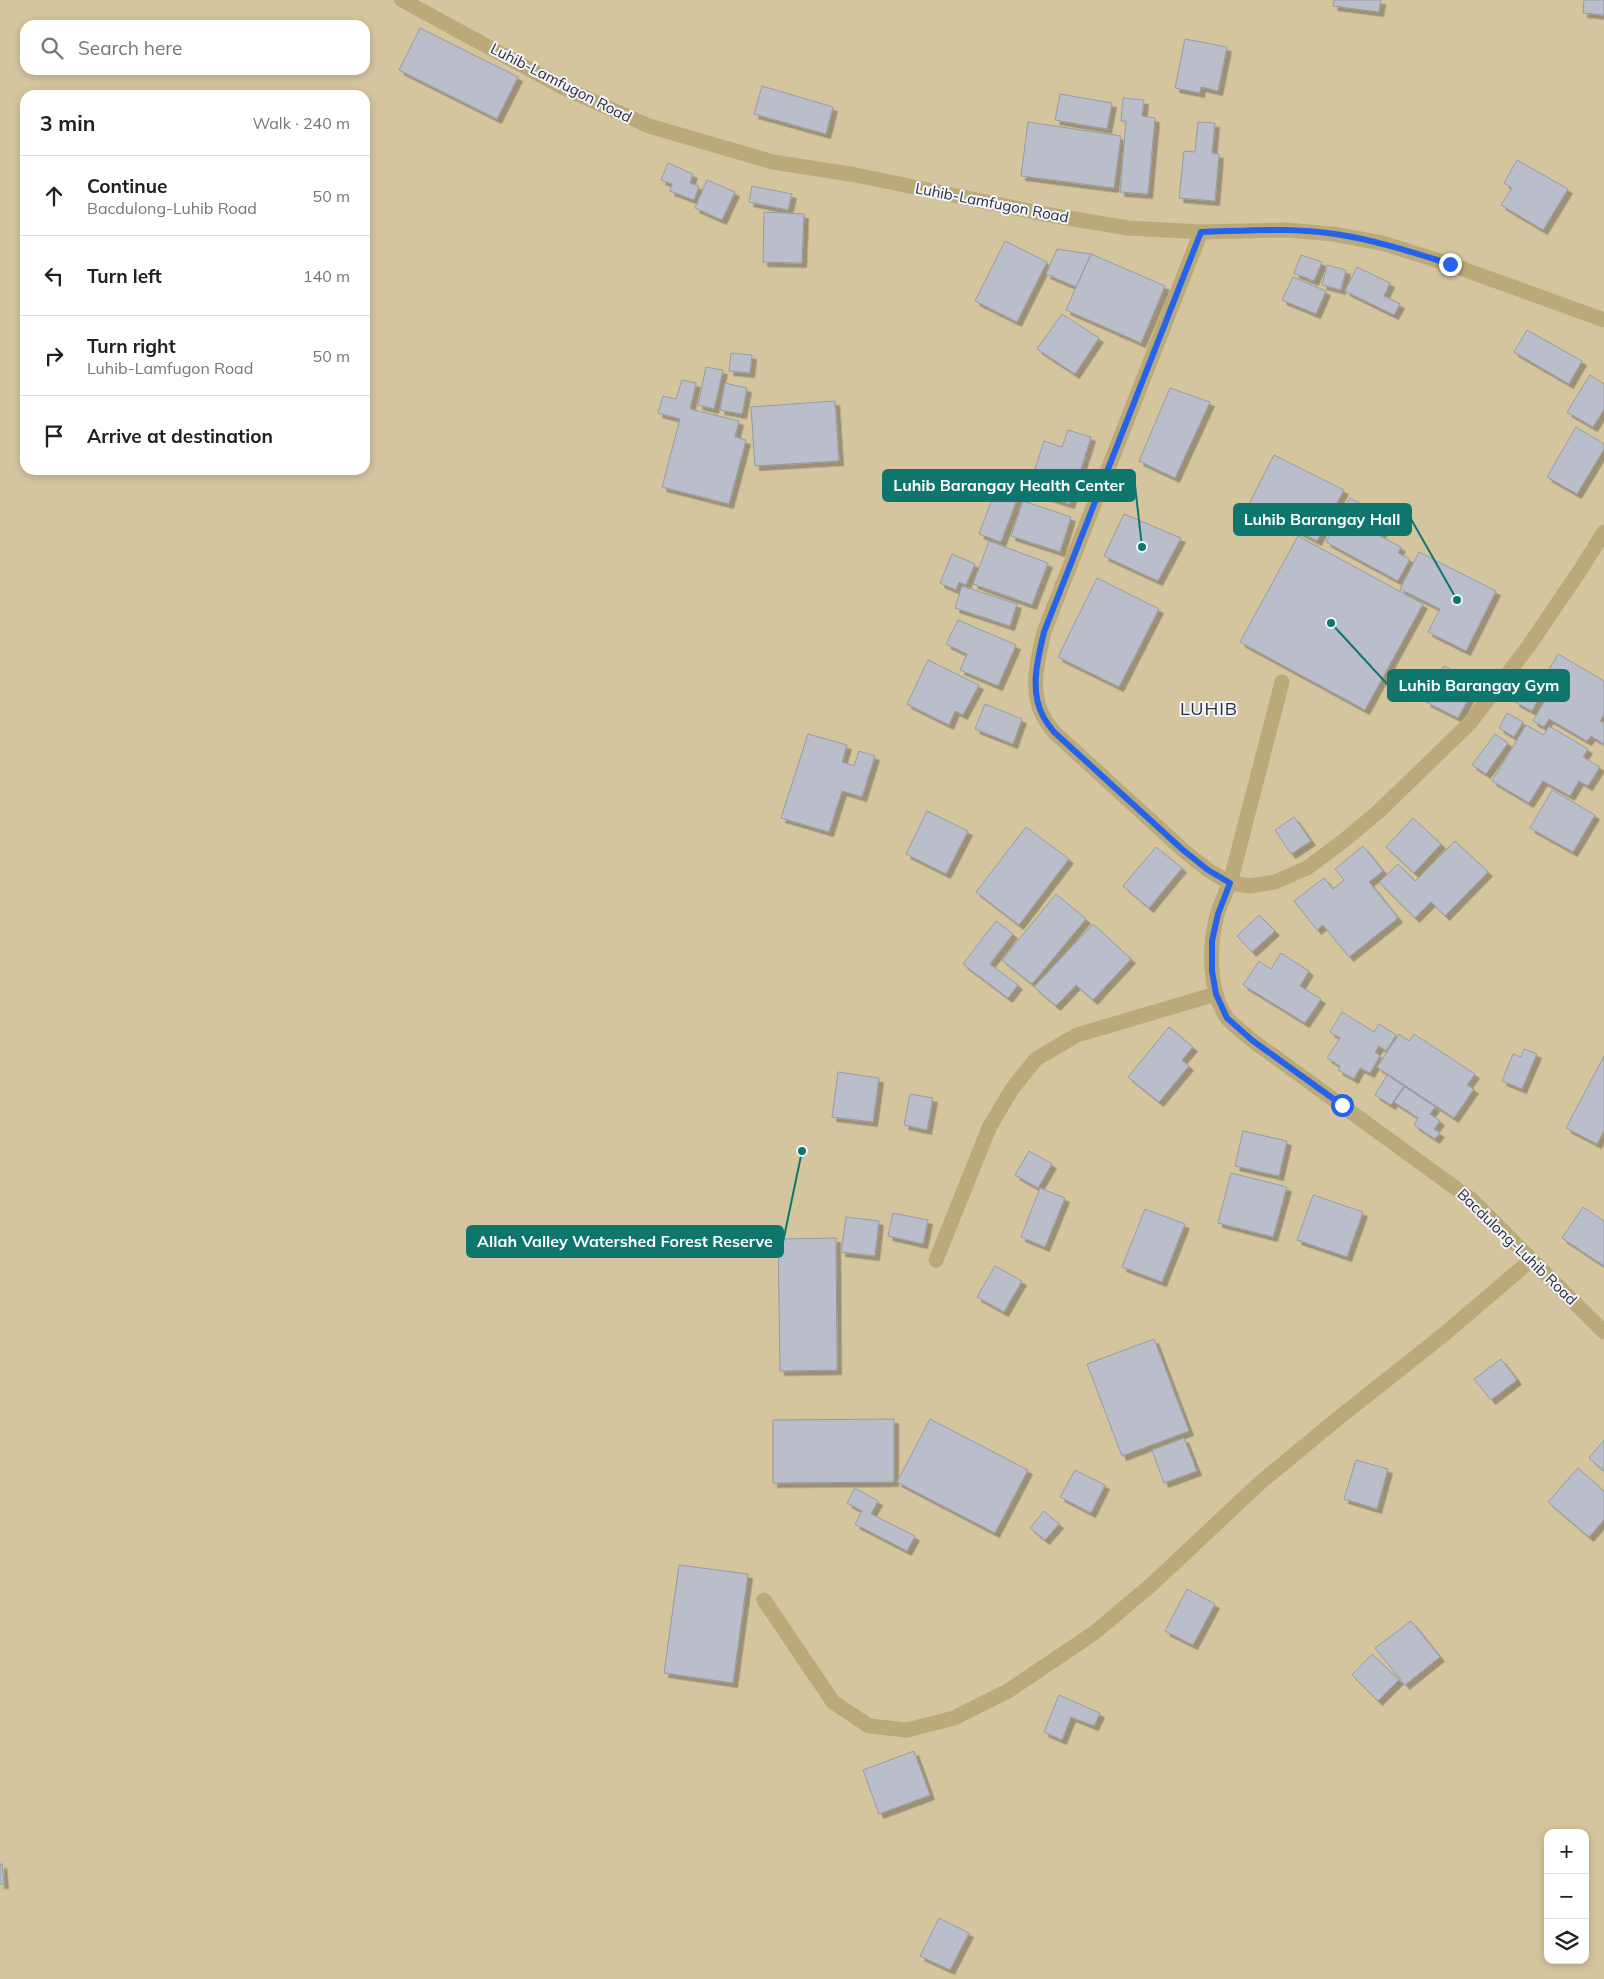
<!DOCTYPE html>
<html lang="en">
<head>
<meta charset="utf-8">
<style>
	body { margin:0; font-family:Mulish,sans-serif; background:#f2f2f2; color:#202124 }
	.controls { position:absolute; right:15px; bottom:15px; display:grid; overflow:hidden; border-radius:10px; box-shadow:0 2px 8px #0003 }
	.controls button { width:45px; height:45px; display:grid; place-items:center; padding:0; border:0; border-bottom:1px solid #e0e0e0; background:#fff; color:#202124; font:25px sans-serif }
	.stop { position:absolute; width:15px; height:15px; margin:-11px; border:4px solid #2563eb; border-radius:50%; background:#fff }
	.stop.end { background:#2563eb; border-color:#fff; box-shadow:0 1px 5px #0008 }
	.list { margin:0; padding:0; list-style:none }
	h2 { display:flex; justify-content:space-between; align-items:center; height:65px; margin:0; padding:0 20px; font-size:21px }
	h2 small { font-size:16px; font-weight:400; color:#757577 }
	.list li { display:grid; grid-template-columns:32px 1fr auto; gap:15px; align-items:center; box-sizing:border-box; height:80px; padding:0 20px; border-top:1px solid #e0e0e0 }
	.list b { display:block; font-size:19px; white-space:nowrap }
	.list p { margin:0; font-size:16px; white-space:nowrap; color:#757577 }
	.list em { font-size:16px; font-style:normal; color:#757577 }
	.icon { flex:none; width:28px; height:28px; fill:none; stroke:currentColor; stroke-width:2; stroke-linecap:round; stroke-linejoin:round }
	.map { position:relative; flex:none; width:1604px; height:1979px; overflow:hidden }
	.search { position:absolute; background:#fff; box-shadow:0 2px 8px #0003; left:20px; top:20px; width:350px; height:55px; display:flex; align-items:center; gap:12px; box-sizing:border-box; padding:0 18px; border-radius:15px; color:#757577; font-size:19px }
	.panel { position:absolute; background:#fff; box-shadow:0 2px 8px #0003; left:20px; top:90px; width:350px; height:385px; border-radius:15px }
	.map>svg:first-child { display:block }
	.green { fill:#d5c59e; fill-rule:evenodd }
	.building { fill:#babecb; stroke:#969aa6; filter:url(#shadow) }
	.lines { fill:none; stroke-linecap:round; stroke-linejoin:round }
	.service { stroke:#bca979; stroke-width:15 }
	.minor { stroke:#bca979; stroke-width:15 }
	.tertiary { stroke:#bca979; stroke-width:15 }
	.route { stroke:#2563eb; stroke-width:6 }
	.labels { text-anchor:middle; stroke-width:4; stroke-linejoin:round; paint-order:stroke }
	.street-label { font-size:15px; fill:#2c2e33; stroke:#f3f6fe }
	.quarter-label { font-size:18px; letter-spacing:1px; fill:#2c2e33; stroke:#f3f6fe }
	.leader { fill:none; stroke:#0f766e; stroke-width:2 }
	.callout-dot { fill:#0f766e; stroke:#f3f6fe; stroke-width:2 }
	.callout { fill:#0f766e; stroke:#0f766e; stroke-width:2 }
	.callout-label { font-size:16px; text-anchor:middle; font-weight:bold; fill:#fff }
</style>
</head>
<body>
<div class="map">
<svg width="1604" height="1979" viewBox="0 0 1604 1979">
	<defs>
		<filter id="shadow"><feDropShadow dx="4.5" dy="4.5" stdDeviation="0" flood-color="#0004"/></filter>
	</defs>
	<rect width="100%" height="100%" fill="#e4e8f5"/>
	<!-- green -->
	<path class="green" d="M0,0H1604V1979H0ZM25,25H365V70H25ZM25,95H365V470H25ZM1548,1833H1585V1960H1548Z"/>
	<!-- building -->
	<path class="building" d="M1334,0H1381L1379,12L1333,6Z
		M1584,0H1604V15L1583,13Z
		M420,28L518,77L497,119L399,70Z
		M1185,39L1227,47L1218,91L1201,87L1200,93L1175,88Z
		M762,86L833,107L826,134L754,114Z
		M1060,94L1112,103L1107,129L1055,120Z
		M1123,98L1144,100L1142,116L1155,118L1148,194L1120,192L1126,121H1121Z
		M1028,122L1121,136L1114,188L1021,176Z
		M1198,122L1215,123L1212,153L1219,154L1215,201L1179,198L1184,151L1195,152Z
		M1517,160L1568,189L1543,230L1501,205L1512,188L1504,183Z
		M668,163L693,174L690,183L699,186L694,200L670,191L672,184L661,180Z
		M707,180L735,192L722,220L695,208Z
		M752,186L792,194L788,210L749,202Z
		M764,212L804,214L802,263L763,262Z
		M1005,241L1047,262L1017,322L975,301Z
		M1057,249L1091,254L1076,287L1046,274Z
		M1091,254L1165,286L1141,343L1066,310Z
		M1301,255L1322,262L1314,281L1294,273Z
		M1327,265L1346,270L1341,290L1322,285Z
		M1357,267L1390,283L1384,296L1400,304L1394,315L1345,291Z
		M1293,277L1326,291L1316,314L1282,300Z
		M1062,314L1099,338L1075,374L1037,349Z
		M1527,330L1582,361L1569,384L1514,352Z
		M731,353L752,355L750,373L729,371Z
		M706,367L723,370L714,409L698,405Z
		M1590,375L1604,384V409L1593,427L1567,412Z
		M682,380L696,383L690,409L739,421L735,437L746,440L729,504L662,487L680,419L658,413L663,396L676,399Z
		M725,383L747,388L742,414L720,410Z
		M1170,388L1210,402L1175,478L1139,461Z
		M835,401L839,461L755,466L751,407Z
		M1576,427L1604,444V449L1577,494L1547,477Z
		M1068,430L1091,437L1070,504L1028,491L1044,441L1062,447Z
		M1274,455L1344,490L1317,541L1248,506Z
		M996,489L1018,497L1001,542L979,534Z
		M1350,498L1389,519L1380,536L1401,547L1398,553L1410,559L1398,581L1326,542Z
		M1023,501L1071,517L1060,552L1011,536Z
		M1124,514L1181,538L1158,581L1104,556Z
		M1298,536L1423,604L1365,710L1240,642Z
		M989,541L1048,563L1032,605L973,584Z
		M1419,552L1496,591L1466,651L1428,632L1440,609L1400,589Z
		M952,554L975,564L966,585L959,582L956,590L940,583Z
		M1097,578L1159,609L1119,687L1058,657Z
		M962,586L1017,604L1010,626L955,608Z
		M958,620L1016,645L998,686L960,670L967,654L946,644Z
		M1558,654L1604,681V717L1603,716L1600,721L1604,723V744L1591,736L1587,741L1549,719L1544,727L1533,721L1555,683L1545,677Z
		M928,660L979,685L963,715L955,711L949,725L907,704Z
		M1444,666L1477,683L1458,718L1426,702Z
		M1529,675L1546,684L1532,711L1515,702Z
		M985,704L1022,719L1013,744L975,729Z
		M1507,713L1523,722L1514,737L1499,728Z
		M1526,725L1544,735L1549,726L1588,749L1583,757L1600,767L1588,786L1579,781L1570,796L1543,781L1529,803L1492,781Z
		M808,734L847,745L842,762L854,766L859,751L875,756L862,797L842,791L829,832L781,818Z
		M1495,734L1508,743L1486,774L1472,765Z
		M1552,790L1595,815L1573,852L1530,828Z
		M927,811L968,831L946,874L906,854Z
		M1294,817L1311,841L1291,854L1275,830Z
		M1413,818L1441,844L1414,873L1386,847Z
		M1026,827L1069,859L1019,925L976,892Z
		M1455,841L1488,872L1445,916L1431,902L1415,918L1379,882L1398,864L1415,881Z
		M1363,846L1383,871L1369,882L1398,918L1349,957L1323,925L1317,930L1294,901L1324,878L1333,889L1344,880L1335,869Z
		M1156,847L1182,868L1149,908L1123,886Z
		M1056,894L1086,919L1032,984L1002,960Z
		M1259,915L1275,931L1252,952L1237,936Z
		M996,921L1013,934L990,964L1018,985L1008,998L963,964Z
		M1093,924L1131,959L1093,1000L1076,985L1056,1006L1034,987Z
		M1281,953L1309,971L1300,986L1321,999L1305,1023L1243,985L1259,961L1271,969Z
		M1342,1012L1374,1032L1379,1024L1396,1035L1386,1051L1379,1046L1375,1052L1380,1056L1370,1073L1360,1068L1354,1079L1338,1070L1340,1066L1327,1058L1340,1038L1330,1032Z
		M1169,1027L1193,1047L1182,1060L1189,1066L1159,1102L1128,1077Z
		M1399,1034L1409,1041L1414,1034L1475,1074L1467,1085L1474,1089L1454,1118L1377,1067Z
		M1524,1049L1537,1054L1522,1089L1502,1081L1513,1054L1521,1057Z
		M1604,1056V1131L1597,1144L1566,1128Z
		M838,1072L879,1078L873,1122L832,1117Z
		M1387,1075L1404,1086L1391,1105L1375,1095Z
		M1405,1087L1435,1107L1430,1114L1440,1121L1434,1129L1440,1133L1435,1139L1414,1125L1418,1118L1394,1102Z
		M910,1094L933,1098L927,1130L904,1125Z
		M1243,1131L1287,1141L1279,1176L1235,1166Z
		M1029,1151L1052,1164L1038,1188L1015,1175Z
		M1231,1173L1287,1187L1273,1237L1218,1223Z
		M1040,1188L1065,1198L1045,1247L1021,1237Z
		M1313,1195L1363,1212L1347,1257L1297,1240Z
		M1583,1207L1604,1221V1266L1562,1238Z
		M1145,1209L1185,1224L1162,1282L1122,1267Z
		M893,1213L928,1220L923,1244L888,1236Z
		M846,1217L879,1221L875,1256L841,1252Z
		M836,1238L837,1370L780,1371L778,1239Z
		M995,1266L1022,1281L1004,1312L977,1297Z
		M1154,1339L1189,1431L1122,1456L1087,1364Z
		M1501,1359L1517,1380L1491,1400L1474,1379Z
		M894,1419V1482L773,1483V1420Z
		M930,1419L1028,1470L995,1533L897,1482Z
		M1184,1438L1197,1471L1164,1483L1152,1450Z
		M1604,1440V1471L1589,1458Z
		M1356,1460L1388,1469L1377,1509L1344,1499Z
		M1578,1468L1604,1491V1520L1589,1537L1548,1502Z
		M1075,1470L1105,1485L1091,1513L1060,1497Z
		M855,1488L878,1501L871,1514L915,1536L907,1551L855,1524L862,1511L847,1503Z
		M1044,1511L1059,1524L1045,1540L1030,1528Z
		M679,1565L748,1574L733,1683L664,1673Z
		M1187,1589L1215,1604L1193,1645L1165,1631Z
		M1411,1621L1440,1657L1405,1685L1375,1648Z
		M1372,1654L1399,1680L1378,1701L1352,1675Z
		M1059,1695L1100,1713L1094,1726L1071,1717L1062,1740L1044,1732Z
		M914,1751L930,1795L879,1814L863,1770Z
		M0,1864H2L4,1884H0Z
		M939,1918L969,1933L950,1970L920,1956Z"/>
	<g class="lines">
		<!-- service -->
		<path class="service" d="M1230,883L1282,682
			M936,1260L989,1128L1012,1089L1036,1059L1077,1035L1216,994"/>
		<!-- minor -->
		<path class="minor" d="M1201,232L1044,632C1038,658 1029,691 1043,716C1046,722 1050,727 1054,732L1183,850L1208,870L1230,883L1250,886L1275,882L1307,868L1342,842L1377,813L1470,723L1528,647L1581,569L1604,532
			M1230,883C1226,893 1220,904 1217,915C1209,945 1208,991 1227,1018C1234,1026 1245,1034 1253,1041L1472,1200L1604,1332
			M764,1600L833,1702L869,1726L907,1730L954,1718L1008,1691L1094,1633L1150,1586L1262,1481L1336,1420L1442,1336L1531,1260"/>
		<!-- tertiary -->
		<path class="tertiary" d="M402,0L564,88L649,126L773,162L856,175L1044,214L1128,228L1201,232L1287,230L1333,234L1382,243L1449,264L1604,320"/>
	</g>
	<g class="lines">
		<!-- route -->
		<path class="route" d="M1342,1105L1253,1041L1227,1018L1216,994L1212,971V941L1218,914L1230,883L1208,870L1183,850L1054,732C1050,727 1046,722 1043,716C1029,690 1038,658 1044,632L1201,232C1245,231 1291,227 1335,234C1375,240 1412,252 1450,264"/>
	</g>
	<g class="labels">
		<!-- street labels -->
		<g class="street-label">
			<text transform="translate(561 83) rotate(27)" y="5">Luhib-Lamfugon Road</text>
			<text transform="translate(992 203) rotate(11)" y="5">Luhib-Lamfugon Road</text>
			<text transform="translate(1517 1247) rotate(44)" y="5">Bacdulong-Luhib Road</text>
		</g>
		<!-- quarter labels -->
		<g class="quarter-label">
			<text x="1209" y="715">LUHIB</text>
		</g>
	</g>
	<!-- callouts -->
	<path class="leader" d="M1142 547L1135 485M1457 600L1411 519M1331 623L1388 685M802 1151L783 1242"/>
	<g class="callout-dot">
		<circle cx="1142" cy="547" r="5"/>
		<circle cx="1457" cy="600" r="5"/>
		<circle cx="1331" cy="623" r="5"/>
		<circle cx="802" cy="1151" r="5"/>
	</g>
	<g class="callout">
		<rect x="883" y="470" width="252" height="31" rx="5"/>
		<rect x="1234" y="504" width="177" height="31" rx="5"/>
		<rect x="1388" y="670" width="181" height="31" rx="5"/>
		<rect x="467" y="1226" width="316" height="31" rx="5"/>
	</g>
	<g class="callout-label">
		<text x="1009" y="491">Luhib Barangay Health Center</text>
		<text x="1322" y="525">Luhib Barangay Hall</text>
		<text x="1479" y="691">Luhib Barangay Gym</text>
		<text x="625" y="1247">Allah Valley Watershed Forest Reserve</text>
	</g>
</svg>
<div class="controls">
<button>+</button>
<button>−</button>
<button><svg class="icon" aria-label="layers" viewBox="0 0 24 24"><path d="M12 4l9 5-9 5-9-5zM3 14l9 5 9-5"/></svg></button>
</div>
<div class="stop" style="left:1342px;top:1105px"></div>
<div class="stop end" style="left:1450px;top:264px"></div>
<div class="search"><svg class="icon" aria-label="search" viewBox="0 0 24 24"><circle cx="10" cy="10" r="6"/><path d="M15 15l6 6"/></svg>Search here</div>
<section class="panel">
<h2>3 min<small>Walk · 240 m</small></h2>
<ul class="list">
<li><svg class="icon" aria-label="ahead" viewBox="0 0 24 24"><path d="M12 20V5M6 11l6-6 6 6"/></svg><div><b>Continue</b><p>Bacdulong-Luhib Road</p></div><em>50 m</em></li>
<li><svg class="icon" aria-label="left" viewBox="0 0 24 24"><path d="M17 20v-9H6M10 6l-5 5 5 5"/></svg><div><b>Turn left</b></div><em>140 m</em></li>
<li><svg class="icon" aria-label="right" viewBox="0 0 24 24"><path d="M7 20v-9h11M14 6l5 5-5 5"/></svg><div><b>Turn right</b><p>Luhib-Lamfugon Road</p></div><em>50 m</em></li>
<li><svg class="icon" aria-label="arrive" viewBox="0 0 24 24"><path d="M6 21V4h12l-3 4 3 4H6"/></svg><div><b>Arrive at destination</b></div></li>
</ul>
</section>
</div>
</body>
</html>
